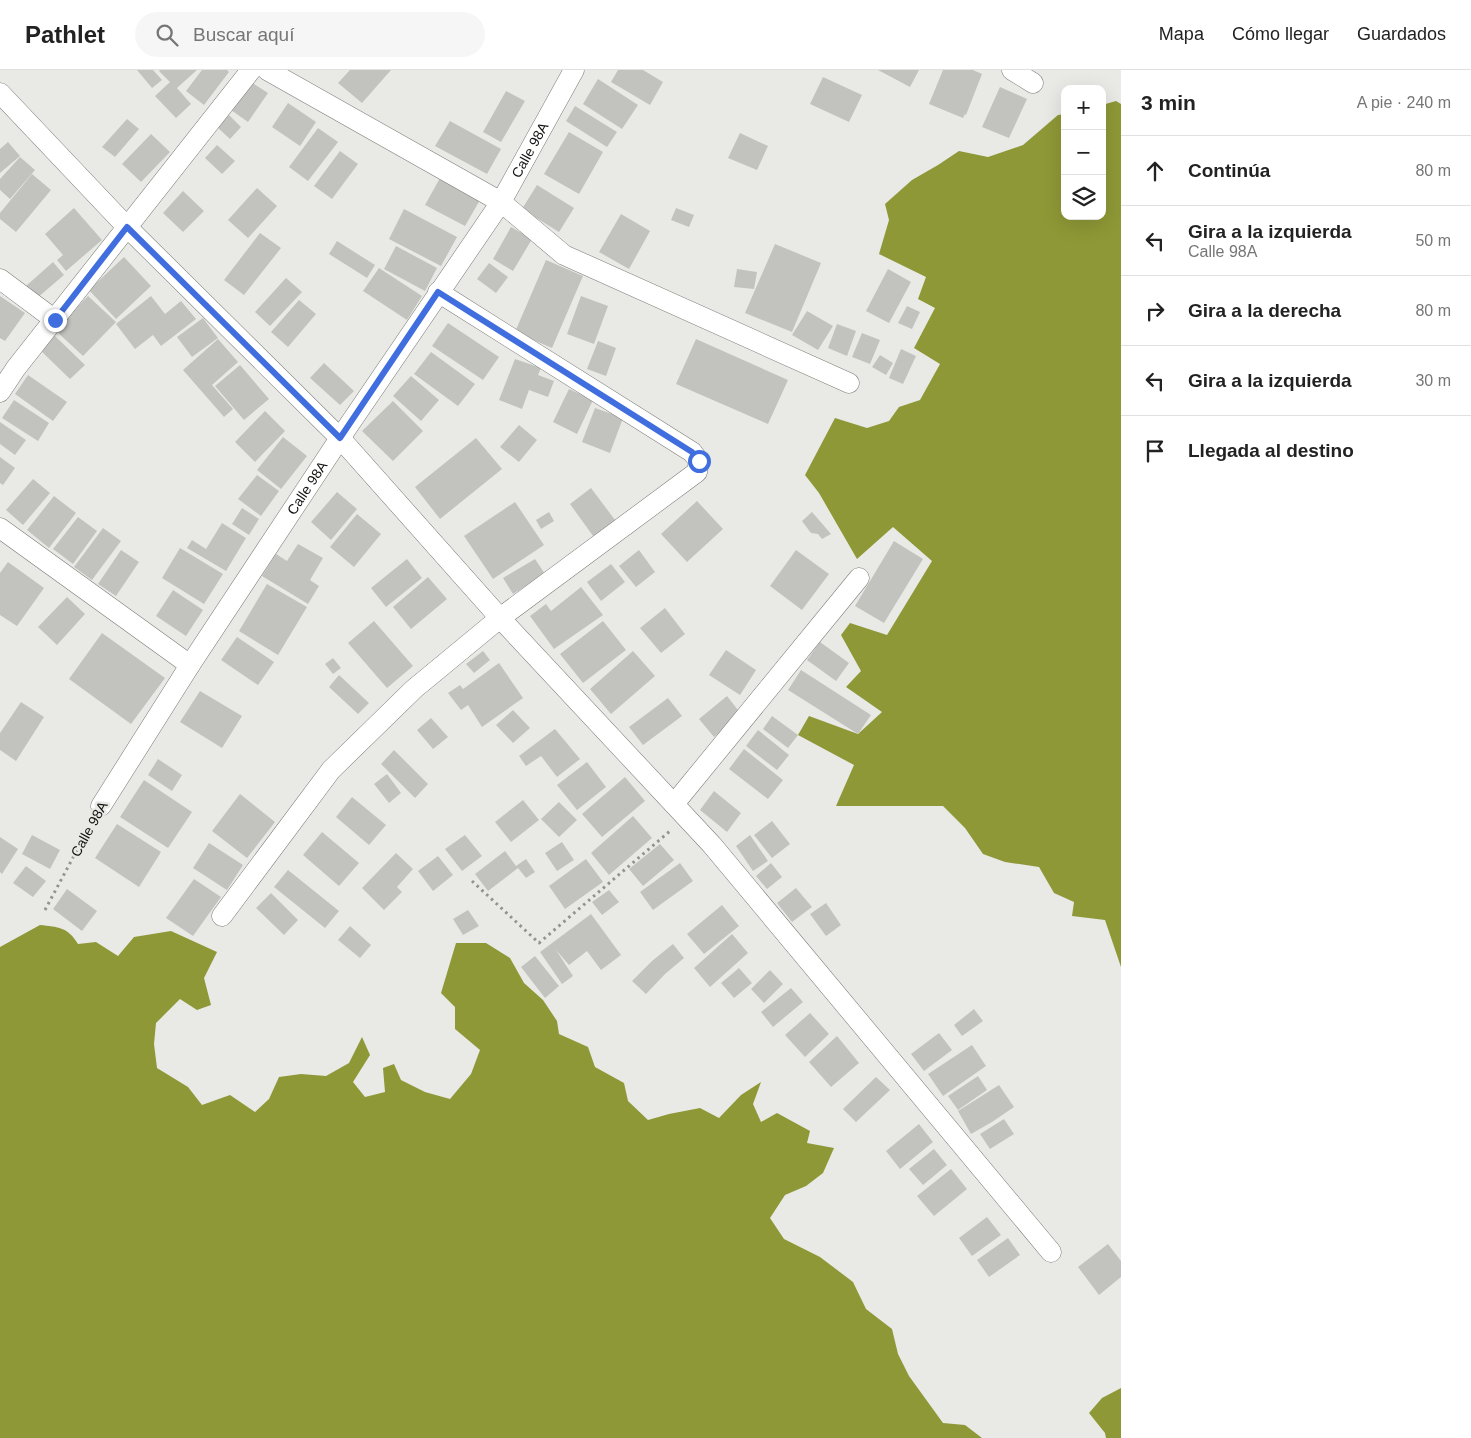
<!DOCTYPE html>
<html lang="es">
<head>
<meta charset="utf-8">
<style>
	body { margin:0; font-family:Helvetica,sans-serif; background:#f6f6f6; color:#222 }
	.controls { position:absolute; right:15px; top:15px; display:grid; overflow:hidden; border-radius:10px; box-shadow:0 5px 20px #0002 }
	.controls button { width:45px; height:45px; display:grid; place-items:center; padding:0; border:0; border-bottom:1px solid #e0e0e0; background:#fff; color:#222; font:25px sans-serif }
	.stop { position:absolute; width:15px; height:15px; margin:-11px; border:4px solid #406edf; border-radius:50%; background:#fff }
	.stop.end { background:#406edf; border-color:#fff; box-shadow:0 1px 5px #0008 }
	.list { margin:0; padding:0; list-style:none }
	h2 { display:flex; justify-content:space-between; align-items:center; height:65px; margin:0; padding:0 20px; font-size:21px }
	h2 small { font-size:16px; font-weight:400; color:#767676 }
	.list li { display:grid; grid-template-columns:32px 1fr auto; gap:15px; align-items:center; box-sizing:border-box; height:70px; padding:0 20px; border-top:1px solid #e0e0e0 }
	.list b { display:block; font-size:19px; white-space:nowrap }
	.list p { margin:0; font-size:16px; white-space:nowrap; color:#767676 }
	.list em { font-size:16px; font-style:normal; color:#767676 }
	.icon { flex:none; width:28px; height:28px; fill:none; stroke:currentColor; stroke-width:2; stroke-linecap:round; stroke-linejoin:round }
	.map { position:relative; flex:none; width:1121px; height:1368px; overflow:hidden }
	header { display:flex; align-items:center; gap:30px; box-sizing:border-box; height:70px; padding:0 25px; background:#fff; border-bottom:1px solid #e0e0e0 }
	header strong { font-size:24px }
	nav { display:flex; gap:28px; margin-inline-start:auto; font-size:18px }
	.search { width:350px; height:45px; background:#f6f6f6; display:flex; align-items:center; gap:12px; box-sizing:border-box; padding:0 18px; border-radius:28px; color:#767676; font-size:19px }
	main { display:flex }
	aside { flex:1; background:#fff }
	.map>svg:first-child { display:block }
	.water { fill:#8e9836 }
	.building { fill:#c2c3be }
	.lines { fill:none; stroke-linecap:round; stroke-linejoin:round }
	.minor-casing { stroke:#7a7b77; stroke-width:21 }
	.path { stroke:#929290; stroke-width:3; stroke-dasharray:2.5 4; stroke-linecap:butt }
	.minor { stroke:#fff; stroke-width:20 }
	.route { stroke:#406edf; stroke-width:6 }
	.labels { text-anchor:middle; stroke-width:5; stroke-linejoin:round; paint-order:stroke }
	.street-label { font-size:14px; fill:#131312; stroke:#e9eae6 }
</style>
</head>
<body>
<header>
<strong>Pathlet</strong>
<div class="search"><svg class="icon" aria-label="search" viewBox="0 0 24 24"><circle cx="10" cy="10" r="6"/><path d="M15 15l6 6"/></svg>Buscar aquí</div>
<nav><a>Mapa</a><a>Cómo llegar</a><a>Guardados</a></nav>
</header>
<main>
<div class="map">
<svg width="1121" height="1368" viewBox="0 0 1121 1368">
	<rect width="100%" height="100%" fill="#e9eae6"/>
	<!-- water -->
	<path class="water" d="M1116,31L1121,34V897L1105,850L1072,846L1074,832L1054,823L1039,797L1005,792L983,784L965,758L943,736H836L854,695L798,665L809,646L858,664L882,642L846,617L861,601L841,565L850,553L887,565L932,491L893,457L857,489L819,423L805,405L835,348L867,358L889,351L899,337L920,330L940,294L914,278L935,238L918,229L926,207L879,184L889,150L885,134L912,110L938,95L959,81L988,87L1023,75L1058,45L1065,44V146H1102V35Z
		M40,855C58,857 68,857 78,874L96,872L118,886L134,867L171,861L217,882L204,908L211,935L197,940L180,929L156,953L154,974L157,998L188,1017L202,1035L230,1025L255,1042L269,1029L279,1007L301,1004L326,1006L349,993L362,967L370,985L353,1012L365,1027L385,1022L383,998L394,994L401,1010L425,1022L450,1029L471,1004L480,980L455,959V937L441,923L456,873H486L510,888L524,913L543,930L557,951L559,964L588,977L595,997L624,1013L628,1031L648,1050L669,1044L700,1038L719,1048L741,1025L761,1012L753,1034L761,1052L777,1043L810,1061L807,1073L834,1078L823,1103L806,1116L785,1125L770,1148L784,1169L820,1187L853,1212L866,1239L892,1259L898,1284L909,1306L943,1353L965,1355L982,1368H0V877Z
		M1121,1318V1368H1106L1105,1363L1089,1343L1102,1328Z"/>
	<!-- building -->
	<path class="building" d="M137,0H153L162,10L152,18Z
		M160,0H197L177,18L191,34L176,48L155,26L170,12L159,1Z
		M202,0H227L229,2L204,35L186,21Z
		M350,0H391L362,33L338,13Z
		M618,0H643L663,12L650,35L611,12Z
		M878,0H919L910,17Z
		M943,0H973L982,4L966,45L965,44L963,48L929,34Z
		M823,7L862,25L849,52L810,34Z
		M598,9L638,35L622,59L583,34Z
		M251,12L268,23L248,52L231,40Z
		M1000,17L1027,29L1009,68L982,57Z
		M506,21L525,31L501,72L483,62Z
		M288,33L316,52L300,76L272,57Z
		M575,36L617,62L607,77L566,51Z
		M229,45L241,57L230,69L217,57Z
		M127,49L139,59L115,87L102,77Z
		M450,51L501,79L487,104L435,76Z
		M318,58L338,72L308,111L289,97Z
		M569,62L603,82L579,124L544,104Z
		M740,63L768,76L757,100L728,88Z
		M151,64L170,82L141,112L122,94Z
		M8,72L20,86L0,103V79Z
		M217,75L235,91L222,104L205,88Z
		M340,81L358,94L332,129L314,116Z
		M20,87L35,100L10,129L0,120V109Z
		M32,104L51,120L16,162L0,149V143Z
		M440,108L480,130L465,156L425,135Z
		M537,115L574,138L559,162L522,139Z
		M257,118L277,136L248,168L228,150Z
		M183,121L204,141L183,162L163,143Z
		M74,138L102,170L66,201L57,190L63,185L45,164Z
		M676,138L694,145L689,157L671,150Z
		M404,139L457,167L441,196L389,169Z
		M621,144L650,161L629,199L599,182Z
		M511,157L532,169L513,201L493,189Z
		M260,163L281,178L244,225L224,210Z
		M337,171L375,195L367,208L329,184Z
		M775,174L821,193L792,262L745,243Z
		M396,176L437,198L425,221L384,199Z
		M124,187L151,216L116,249L89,220Z
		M546,190L583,206L552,278L515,262Z
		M53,192L64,205L37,228L26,216Z
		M489,193L508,207L496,223L477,209Z
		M379,198L422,226L407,250L363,221Z
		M737,199L757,202L754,219L734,217Z
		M888,199L911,212L889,253L866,241Z
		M286,208L302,222L270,256L255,242Z
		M0,226L25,243L5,271L0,268Z
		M88,226L116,252L83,286L55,260Z
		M151,226L165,244L181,231L196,249L161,276L153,265L135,279L116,254Z
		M581,226L608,236L594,274L567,264Z
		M299,230L316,244L288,277L271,262Z
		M907,236L920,242L912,259L898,253Z
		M807,241L833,256L818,280L792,265Z
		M203,248L218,268L192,287L177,267Z
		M448,253L499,287L483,310L432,276Z
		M837,254L856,261L847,286L828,278Z
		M862,263L880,270L870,294L852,287Z
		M54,265L85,295L70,309L40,280Z
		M218,269L238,292L212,315L233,339L224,347L183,300Z
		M696,269L788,310L768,354L676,314Z
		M598,271L616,278L606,306L587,299Z
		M901,279L916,286L903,314L889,308Z
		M431,282L475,314L458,336L414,304Z
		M880,285L893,293L886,305L872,297Z
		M515,289L541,298L538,305L554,311L548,327L529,320L522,339L499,330Z
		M324,293L354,321L340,335L310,308Z
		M240,295L269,329L244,350L215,316Z
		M28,305L67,332L53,351L15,324Z
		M411,306L439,330L421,351L393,326Z
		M569,319L593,330L577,364L553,352Z
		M14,330L49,353L38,371L2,348Z
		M393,331L423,361L393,391L362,361Z
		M595,338L623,348L610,383L582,372Z
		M265,341L285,361L255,392L235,372Z
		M0,352L26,370L15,385L0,374Z
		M519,355L537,370L519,392L500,377Z
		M283,367L307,386L281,419L257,400Z
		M476,368L502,399L440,449L415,417Z
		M0,387L15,398L3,415L0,413Z
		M257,405L279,421L261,446L238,429Z
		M33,409L50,423L23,455L6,440Z
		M591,418L618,454L596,470L570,434Z
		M337,422L357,439L331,470L311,452Z
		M54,426L76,443L49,478L27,460Z
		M697,431L723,459L687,492L661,464Z
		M515,432L544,475L493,509L464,466Z
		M242,438L259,449L249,465L232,454Z
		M549,442L554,451L541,459L536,450Z
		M812,442L831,464L822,469L818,464L811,463L802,451Z
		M357,444L381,464L354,497L330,477Z
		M78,447L97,461L73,494L53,479Z
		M222,453L246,468L226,501L187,478L192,470L206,479Z
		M103,458L121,471L92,510L74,497Z
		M894,471L923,489L884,553L855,536Z
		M298,474L323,488L310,510L319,516L308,534L262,506L276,484L287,491Z
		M180,478L223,504L204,534L162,508Z
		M121,480L139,492L116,526L98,514Z
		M639,480L655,502L636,517L619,496Z
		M796,480L829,504L802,540L770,516Z
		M407,489L422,508L386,537L371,518Z
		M535,489L545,504L513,524L503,508Z
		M8,492L44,518L17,556L0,545V503Z
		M611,494L625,512L601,531L587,512Z
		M428,507L447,529L411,559L393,537Z
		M267,514L307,537L278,585L239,561Z
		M581,517L603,545L554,579L530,546L546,534L551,541Z
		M173,520L203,540L186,566L156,546Z
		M67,527L85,544L57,575L38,557Z
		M665,538L685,564L661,583L640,558Z
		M374,551L413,596L387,618L348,573Z
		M603,551L626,580L583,613L560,584Z
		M102,563L165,608L131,654L69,609Z
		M237,567L274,592L258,615L221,590Z
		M820,572L849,593L836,611L807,590Z
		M726,580L756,600L740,625L709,605Z
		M483,581L490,590L474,603L466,594Z
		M633,581L655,606L611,644L590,619Z
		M333,588L341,598L333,604L325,594Z
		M499,593L523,628L482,657L468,635L461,640L448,623L460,615L463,619Z
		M801,600L871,645L858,664L788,620Z
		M339,605L369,633L358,644L329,617Z
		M200,621L242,646L222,678L180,652Z
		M727,626L741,644L714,667L699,649Z
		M668,628L682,646L643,675L629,657Z
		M21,632L44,647L16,691L0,680V663Z
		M513,640L530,658L513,673L496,655Z
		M772,646L798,665L788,678L763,659Z
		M431,648L448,667L433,679L417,660Z
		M555,659L580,689L557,707L541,686L526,696L519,686Z
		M758,660L789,685L777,700L746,676Z
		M744,679L783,710L768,729L729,699Z
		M394,680L428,714L415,728L381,694Z
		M158,689L182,705L172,721L148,705Z
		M587,692L606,717L577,740L557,715Z
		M387,704L401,723L389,733L374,714Z
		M625,707L645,731L602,767L582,744Z
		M144,710L192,742L168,778L120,747Z
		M714,721L741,743L727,762L700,740Z
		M240,724L275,752L247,788L212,761Z
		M352,727L386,755L369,775L336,747Z
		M523,730L539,750L511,772L495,752Z
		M559,732L577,750L559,767L541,749Z
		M633,746L652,768L609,805L591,783Z
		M772,751L790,774L772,788L754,765Z
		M117,754L161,782L139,817L95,788Z
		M322,762L359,793L339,816L303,785Z
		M32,765L60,780L50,799L22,784Z
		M465,765L482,786L462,801L445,779Z
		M750,765L768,791L753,801L736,776Z
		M0,767L18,779L2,804L0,802Z
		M562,772L574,790L557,801L545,783Z
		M209,773L243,795L227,820L193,798Z
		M660,774L674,790L643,816L629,799Z
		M505,781L516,796L526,789L535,802L526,808L518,798L488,821L475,804Z
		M396,783L413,799L397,817L402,822L384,840L362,818Z
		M438,786L453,805L433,821L418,801Z
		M586,789L603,812L565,839L549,816Z
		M680,793L693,811L653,840L640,822Z
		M771,793L782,807L767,819L756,806Z
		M26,796L46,811L33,827L13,813Z
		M288,800L339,841L325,858L274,817Z
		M194,809L221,827L193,866L166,848Z
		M796,818L812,837L792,852L777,833Z
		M67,819L97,841L82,861L53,839Z
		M609,820L619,832L602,845L592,832Z
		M271,823L298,850L284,865L256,838Z
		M826,833L841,855L826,866L810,844Z
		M722,835L739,856L704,884L687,864Z
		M468,840L479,856L463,865L453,849Z
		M591,844L621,885L601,900L587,881L569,895L556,880L573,906L562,914L540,882Z
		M350,856L371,875L360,888L338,870Z
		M732,864L748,883L710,917L694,898Z
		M673,874L684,888L665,904L646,924L632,911L652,891Z
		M535,886L559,916L545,928L521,897Z
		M739,898L752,913L734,928L721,913Z
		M770,900L783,914L764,933L751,919Z
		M791,918L803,932L773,957L761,942Z
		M974,939L983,951L962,966L954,955Z
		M810,943L829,964L805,987L785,965Z
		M939,963L952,980L924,1001L911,984Z
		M837,966L859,993L831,1017L809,992Z
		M972,975L986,996L943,1026L928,1004Z
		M978,1006L987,1020L958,1040L948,1026Z
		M876,1007L890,1020L856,1052L843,1039Z
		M999,1015L1014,1037L992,1052L971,1064L958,1041Z
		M1004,1049L1014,1064L990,1079L980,1064Z
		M919,1054L933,1072L900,1099L886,1081Z
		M934,1079L947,1095L923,1115L909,1099Z
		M951,1099L967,1119L934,1146L917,1126Z
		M987,1147L1001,1165L972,1186L959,1168Z
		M1008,1168L1020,1185L989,1207L977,1190Z
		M1108,1174L1121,1191V1207L1099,1225L1078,1197Z"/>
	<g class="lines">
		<!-- minor casing -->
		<g class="minor-casing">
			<g id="minor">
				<path d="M267,0L501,132L564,185L849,313"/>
				<path d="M1012,0L1033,13"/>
				<path d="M0,23L127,157L340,368L500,548L712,775L1051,1182"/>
				<path d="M0,209L55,250"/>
				<path d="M0,322L16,298L251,0"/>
				<path d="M0,458L190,595"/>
				<path d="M674,734L859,508"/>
				<path id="s1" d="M101,736L190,595L340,368L501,132L574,0"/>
				<path d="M222,846L331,700L414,619L500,548L697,402L699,391L692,382L438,222"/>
			</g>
		</g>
		<!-- path -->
		<path class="path" d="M472,811L539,873L670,761
			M45,840L91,754"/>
		<!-- minor -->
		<use href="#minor" class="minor"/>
	</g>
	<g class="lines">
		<!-- route -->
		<path class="route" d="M55,250L127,157L340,368L438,222L692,382L699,391"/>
	</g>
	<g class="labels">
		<!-- street labels -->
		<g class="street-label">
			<text dy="5" stroke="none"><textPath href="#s1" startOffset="784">Calle 98A</textPath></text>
			<text dy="5" stroke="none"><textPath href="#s1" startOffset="379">Calle 98A</textPath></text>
			<text transform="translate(89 759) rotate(-61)" y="5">Calle 98A</text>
		</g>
	</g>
</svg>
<div class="controls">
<button>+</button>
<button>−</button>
<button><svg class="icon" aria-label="layers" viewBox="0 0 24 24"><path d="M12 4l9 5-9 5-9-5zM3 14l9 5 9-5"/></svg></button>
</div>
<div class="stop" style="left:699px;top:391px"></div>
<div class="stop end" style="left:55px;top:250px"></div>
</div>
<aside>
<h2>3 min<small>A pie · 240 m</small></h2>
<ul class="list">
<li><svg class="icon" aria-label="ahead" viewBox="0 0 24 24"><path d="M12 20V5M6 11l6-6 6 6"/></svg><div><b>Continúa</b></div><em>80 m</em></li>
<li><svg class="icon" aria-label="left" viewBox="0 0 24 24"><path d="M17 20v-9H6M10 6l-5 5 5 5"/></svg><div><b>Gira a la izquierda</b><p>Calle 98A</p></div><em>50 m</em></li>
<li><svg class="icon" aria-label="right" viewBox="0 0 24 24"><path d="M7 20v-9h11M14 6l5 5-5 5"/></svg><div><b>Gira a la derecha</b></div><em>80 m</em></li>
<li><svg class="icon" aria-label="left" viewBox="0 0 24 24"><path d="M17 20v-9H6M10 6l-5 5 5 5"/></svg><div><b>Gira a la izquierda</b></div><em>30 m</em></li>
<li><svg class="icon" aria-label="arrive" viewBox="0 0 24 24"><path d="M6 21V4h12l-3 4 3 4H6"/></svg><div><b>Llegada al destino</b></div></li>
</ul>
</aside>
</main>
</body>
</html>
